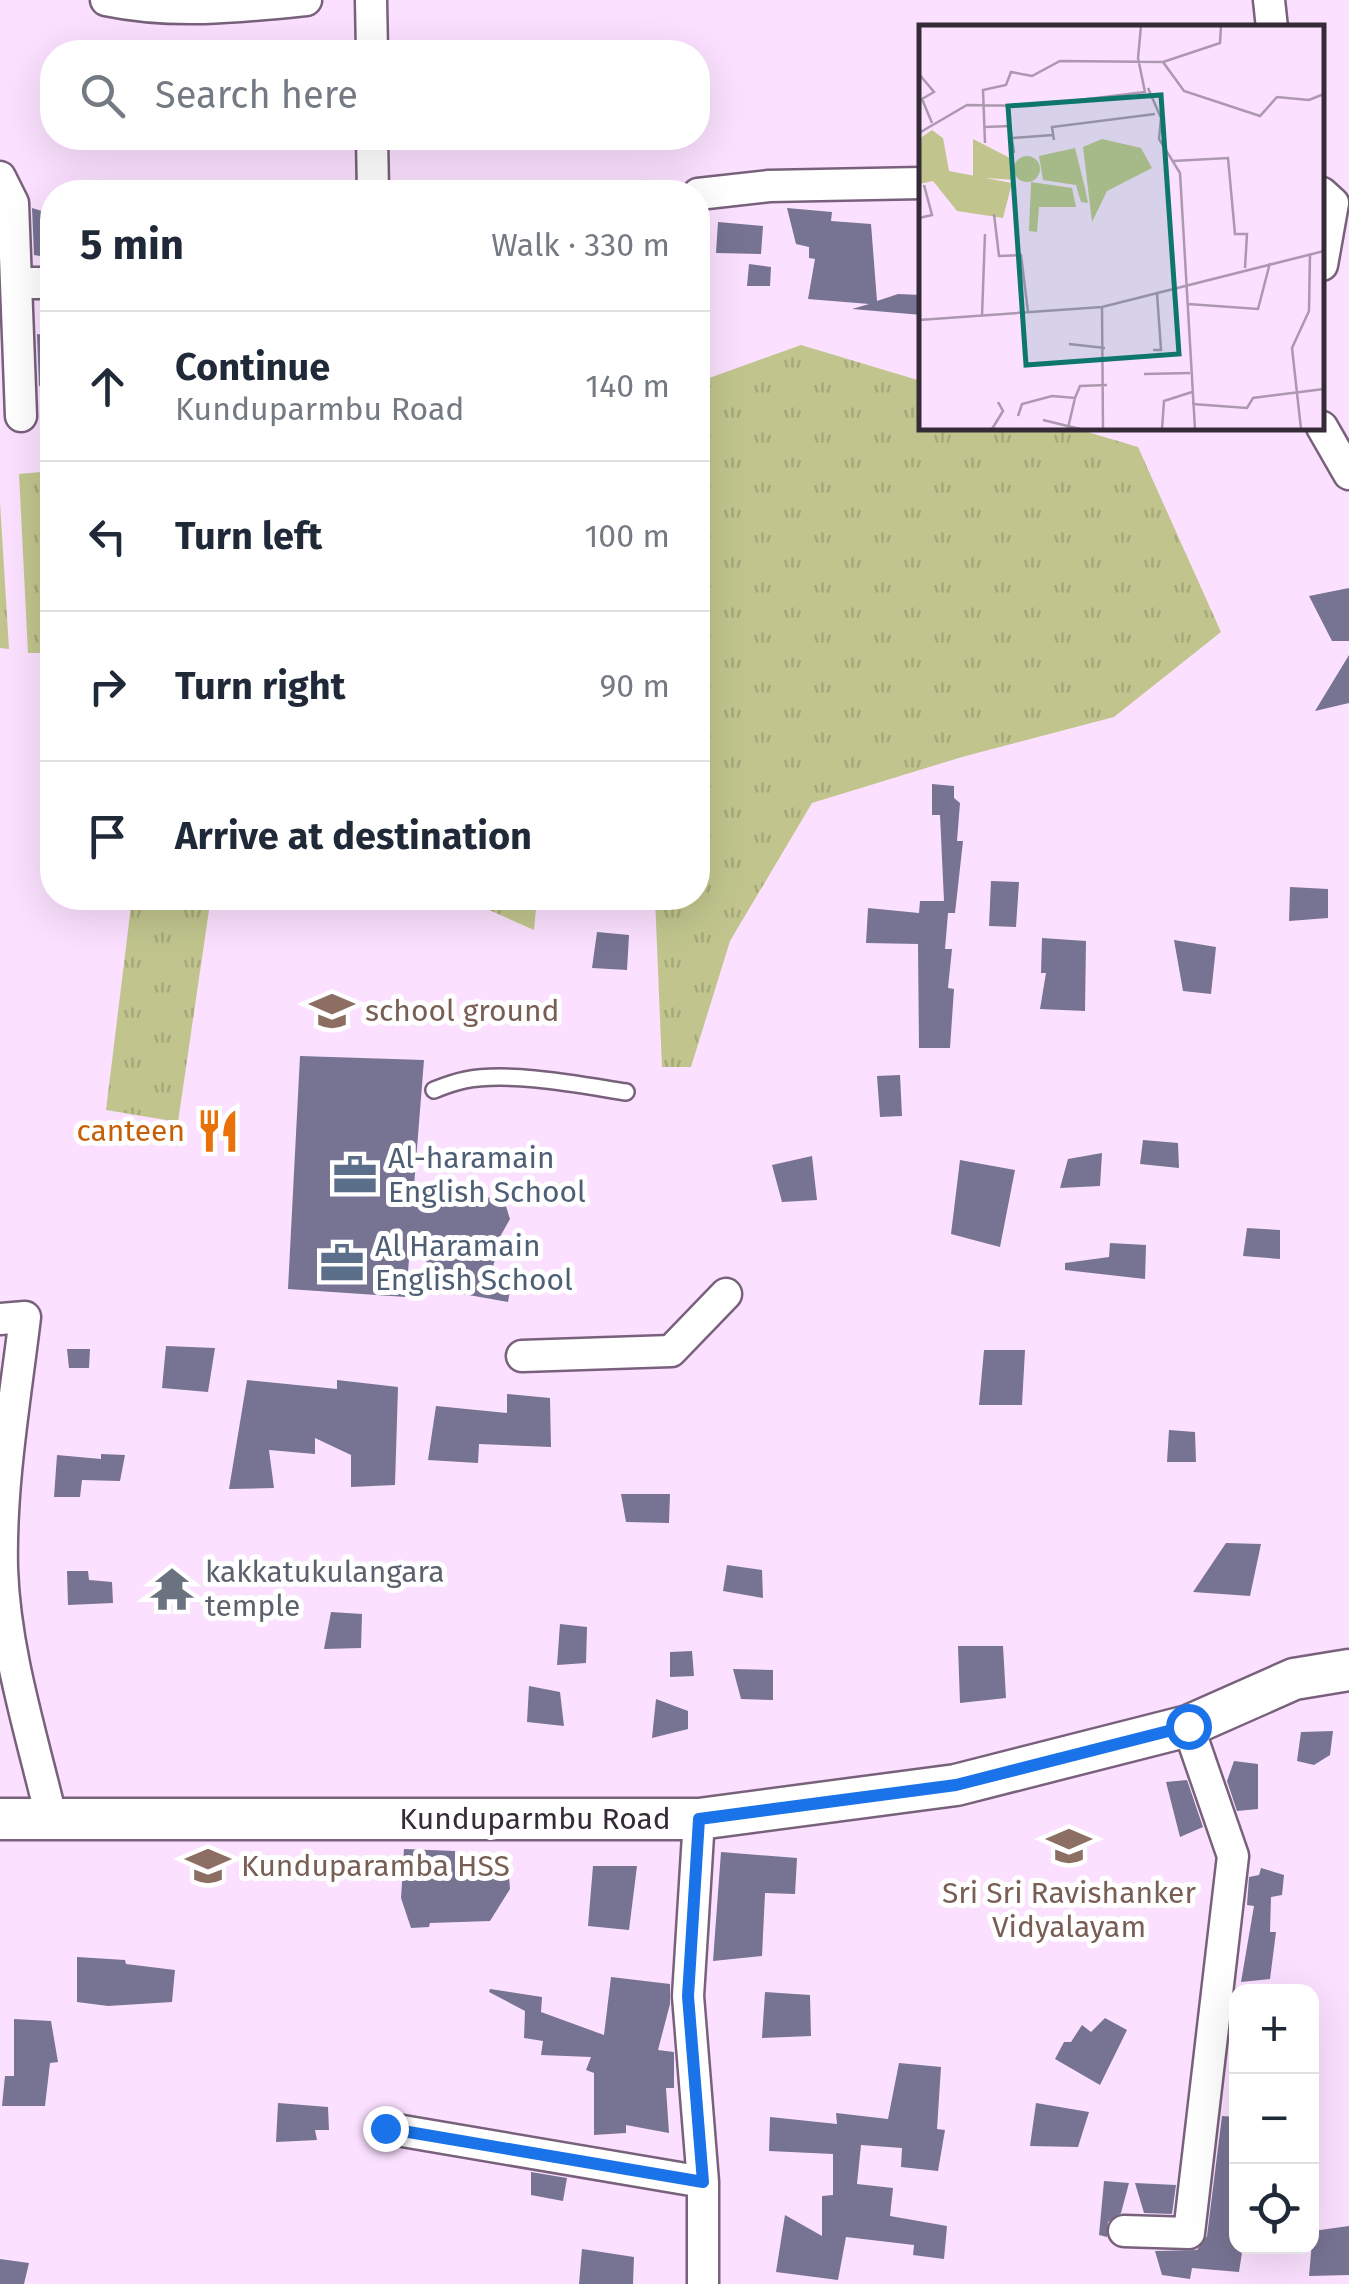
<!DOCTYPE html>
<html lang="en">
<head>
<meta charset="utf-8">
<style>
	body { margin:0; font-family:"Fira Sans",sans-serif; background:#f2f2f3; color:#1f2937 }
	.controls { position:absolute; right:30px; bottom:30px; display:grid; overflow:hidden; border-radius:20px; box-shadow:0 10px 40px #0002 }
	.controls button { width:90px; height:90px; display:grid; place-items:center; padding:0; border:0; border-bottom:2px solid #e0e1e3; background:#fff; color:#1f2937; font:50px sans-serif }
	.stop { position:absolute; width:30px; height:30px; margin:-22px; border:8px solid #1a73e8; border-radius:50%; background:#fff }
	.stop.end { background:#1a73e8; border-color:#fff; box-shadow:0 2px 10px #0008 }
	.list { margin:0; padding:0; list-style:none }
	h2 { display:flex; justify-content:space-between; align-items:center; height:130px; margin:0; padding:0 40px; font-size:42px }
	h2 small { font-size:32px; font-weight:400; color:#747a83 }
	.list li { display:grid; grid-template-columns:65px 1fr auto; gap:30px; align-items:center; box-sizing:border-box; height:150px; padding:0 40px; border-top:2px solid #e0e1e3 }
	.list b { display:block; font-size:38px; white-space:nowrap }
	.list p { margin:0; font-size:32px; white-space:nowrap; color:#747a83 }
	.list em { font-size:32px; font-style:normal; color:#747a83 }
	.icon { flex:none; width:55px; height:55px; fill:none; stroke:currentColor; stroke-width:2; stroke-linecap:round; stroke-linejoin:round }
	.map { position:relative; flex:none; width:1349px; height:2284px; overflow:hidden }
	.search { position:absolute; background:#fff; box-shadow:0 10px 40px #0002; left:40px; top:40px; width:670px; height:110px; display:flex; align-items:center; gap:25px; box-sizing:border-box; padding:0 35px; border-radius:40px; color:#747a83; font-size:38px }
	.panel { position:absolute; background:#fff; box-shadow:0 10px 40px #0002; left:40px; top:180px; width:670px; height:730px; border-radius:40px }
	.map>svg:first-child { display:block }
	.grass { fill:url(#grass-tufts) }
	.building { fill:#777393 }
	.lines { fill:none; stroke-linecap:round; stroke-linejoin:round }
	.service-casing { stroke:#78617b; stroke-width:20 }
	.minor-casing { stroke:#78617b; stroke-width:35 }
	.secondary-casing { stroke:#78617b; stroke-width:45 }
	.service { stroke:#fff; stroke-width:15 }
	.minor { stroke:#fff; stroke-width:30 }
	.secondary { stroke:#fff; stroke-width:40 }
	.route { stroke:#1a73e8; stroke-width:12 }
	.labels { text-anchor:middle; stroke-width:10; stroke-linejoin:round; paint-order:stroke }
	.education-label { font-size:30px; fill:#785e54; stroke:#fff; text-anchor:start }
	.food-label { font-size:30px; fill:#c56008; stroke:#fff; text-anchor:end }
	.service-label { font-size:30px; fill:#4e5e75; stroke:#fff; text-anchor:start }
	.worship-label { font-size:30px; fill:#5b616d; stroke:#fff; text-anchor:start }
	.street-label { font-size:30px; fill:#352b37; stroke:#fff }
	.inset-road { fill:none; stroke:#ac98af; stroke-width:2.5 }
	.view { fill:#0f766e; fill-opacity:0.15; stroke:#0f766e; stroke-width:5 }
	.inset-edge { fill:none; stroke:#352b37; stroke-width:5 }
</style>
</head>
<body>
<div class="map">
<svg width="1349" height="2284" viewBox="0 0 1349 2284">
	<defs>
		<pattern id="grass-tufts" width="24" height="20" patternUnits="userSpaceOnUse" patternTransform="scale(2.5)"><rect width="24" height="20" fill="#c1c58d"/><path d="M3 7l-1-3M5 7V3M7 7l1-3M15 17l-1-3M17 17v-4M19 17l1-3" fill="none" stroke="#a6a97a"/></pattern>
	</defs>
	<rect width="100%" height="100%" fill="#fbe1ff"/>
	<!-- grass -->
	<path class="grass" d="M801,345L921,381L922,428H1074L1138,447L1221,632L1114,717L962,757L812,803L730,941L691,1067H662L655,898H698V382Z
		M52,471V653H28L19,474Z
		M0,502L9,649L0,648Z
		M132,898H297L209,910L178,1122L106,1110Z
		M462,898H537L534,930Z"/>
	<!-- building -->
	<path class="building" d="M32,208L52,214V258L34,255Z
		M787,208L832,212L831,221L871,224L877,301L898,294L922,295V315L852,309L869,304L808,299L815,259L809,258V247L796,244Z
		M718,222L763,226L761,254L716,253Z
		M749,264L771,267L770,286H747Z
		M37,334L52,336V387L39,386Z
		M1349,588V641H1332L1309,596Z
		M1349,655V703L1315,711Z
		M932,784L954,786V798L960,803L957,841H963L955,913H948L945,949H952L948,988L954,989L950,1048H919L918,944L866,943L868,908L919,913L920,901H944L940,815H932Z
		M991,881L1019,882L1016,927L989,926Z
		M1290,887L1328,889V918L1289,921Z
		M597,932L629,935L627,970L592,968Z
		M1042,938L1086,941L1085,1011L1040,1009L1046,973H1041Z
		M1174,940L1216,947L1211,994L1183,991Z
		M300,1056L424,1060L414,1186L504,1200L510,1219L501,1235L491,1275L513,1272L508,1302L463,1294L410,1247L406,1297L288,1289Z
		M900,1075L902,1116L880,1117L877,1076Z
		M1143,1140L1178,1143L1179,1168L1140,1164Z
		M1102,1153L1100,1186L1060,1188L1068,1159Z
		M812,1156L817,1200L782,1202L772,1165Z
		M960,1160L1015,1170L1000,1247L951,1234Z
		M1247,1228L1280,1230V1259L1243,1256Z
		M1110,1243L1146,1245L1145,1279L1065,1270V1263L1109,1257Z
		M166,1346L215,1348L208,1392L162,1388Z
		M67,1349H90L89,1368H69Z
		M984,1350H1025L1022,1405H979Z
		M247,1380L337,1389V1380L398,1387L395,1485L351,1487V1455L315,1438V1454L269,1450L274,1488L229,1489Z
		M507,1394L550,1398L551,1447L479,1444L478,1463L428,1460L436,1406L507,1413Z
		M1169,1430L1195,1432L1196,1462H1167Z
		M101,1454L125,1455L120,1481L82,1480L80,1497H54L57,1455L101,1459Z
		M621,1494H670L669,1523L626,1522Z
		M1226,1543L1261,1544L1250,1596L1193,1592Z
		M727,1565L762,1570L763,1598L723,1591Z
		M67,1571H88L89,1580L112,1582L113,1603L68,1605Z
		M331,1612L362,1614L361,1648L324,1649Z
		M560,1624L587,1627L586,1663L557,1665Z
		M958,1646H1003L1006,1698L960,1703Z
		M692,1651L694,1676L670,1677V1652Z
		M733,1669L773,1670V1700L741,1699Z
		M529,1686L560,1692L564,1726L527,1722Z
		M656,1699L688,1711V1729L652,1738Z
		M1333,1731L1330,1755L1314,1765L1297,1761L1301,1732Z
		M1234,1761L1258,1764V1809L1237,1811L1227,1781Z
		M1187,1780L1203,1827L1180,1837L1166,1782Z
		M404,1849L455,1851V1856L508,1862L510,1889L490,1921L430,1923L429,1927L411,1928L401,1898Z
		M721,1852L797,1858L795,1894L765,1893L762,1956L713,1961Z
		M593,1866H637L629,1930L588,1926Z
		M1261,1868L1284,1875L1282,1895L1271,1897L1270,1932H1276L1270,1979L1241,1982L1254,1906L1247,1905L1249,1877L1259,1875Z
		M77,1957L125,1960L126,1964L175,1970L172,2002L108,2006L77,2002Z
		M611,1977L670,1984V2004L658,2050L674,2052V2088H666L669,2133L626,2125V2133L594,2135V2073L586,2070L591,2057L541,2055L543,2041L524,2038L525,2011L489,1992L490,1989L542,1997L541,2012L604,2035Z
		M765,1992L810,1995L811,2036L762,2038Z
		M1105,2018L1127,2030L1100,2085L1055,2059L1064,2042H1071L1082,2025L1091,2032Z
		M14,2019L51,2021L58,2062L50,2063L45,2106H2L5,2076H14Z
		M899,2063L941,2067L937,2129L945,2130L938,2171L901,2167L902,2148L861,2145L857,2184L893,2188L890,2216L947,2226L944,2259L913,2255L914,2245L846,2237L838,2280L776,2272L785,2215L822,2236V2196L833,2195V2154L769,2151L770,2117L837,2124L836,2113L888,2119Z
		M278,2103L328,2107L329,2130H315L317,2140L276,2142Z
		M1036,2103L1089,2112L1078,2147L1030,2146Z
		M1222,2116L1236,2117V2246H1243L1239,2272L1192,2268L1190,2279L1162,2275L1155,2251L1197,2250L1207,2236Z
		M531,2172L567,2178L563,2201L531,2195Z
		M1104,2181L1129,2183L1121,2213L1108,2222L1107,2237L1099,2235Z
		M1135,2183L1176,2185L1172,2214L1144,2213Z
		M1349,2226V2275L1309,2276L1313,2231Z
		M582,2249L634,2257L633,2284H579Z
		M0,2259L29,2263L24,2284H0Z"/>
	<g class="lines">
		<!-- service casing -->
		<g class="service-casing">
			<path id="service" d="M434,1090C444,1086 455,1082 465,1080C510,1071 581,1085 626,1092"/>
		</g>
		<!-- minor casing -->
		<g class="minor-casing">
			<path id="minor" d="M106,0C173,14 238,7 306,0
				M371,0L372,52
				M1269,0L1272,28
				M372,138L373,192
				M0,177L13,203L21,416
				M1322,193L1333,203L1322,265
				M698,194L769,186L922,183
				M16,283H52
				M1322,427L1349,474
				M0,1319L25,1317C15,1400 0,1485 2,1569C5,1653 32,1736 51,1817
				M522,1356L671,1351L726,1294
				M699,1819L688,1996L703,2182V2284
				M385,2128L703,2182
				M1124,2231L1189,2233L1233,1856L1188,1726"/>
		</g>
		<!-- secondary casing -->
		<g class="secondary-casing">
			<path id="secondary" d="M0,1819H699L956,1785L1188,1726L1294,1679L1349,1670"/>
		</g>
		<!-- service -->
		<use href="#service" class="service"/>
		<!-- minor -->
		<use href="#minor" class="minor"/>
		<!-- secondary -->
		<use href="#secondary" class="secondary"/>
	</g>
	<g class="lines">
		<!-- route -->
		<path class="route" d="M385,2128L703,2182L688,1996L699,1819L956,1785L1188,1726"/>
	</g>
	<!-- icons -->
	<defs>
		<g id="school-bare" transform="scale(3.45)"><path d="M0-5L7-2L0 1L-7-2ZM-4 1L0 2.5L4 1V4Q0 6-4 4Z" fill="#8d6e63" stroke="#fff" stroke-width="2.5" paint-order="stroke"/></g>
		<g id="restaurant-bare" transform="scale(3.45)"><path d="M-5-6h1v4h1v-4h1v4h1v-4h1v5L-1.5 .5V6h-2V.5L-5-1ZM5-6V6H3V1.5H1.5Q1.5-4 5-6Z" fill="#e8710a" stroke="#fff" stroke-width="2.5" paint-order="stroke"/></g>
		<g id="office-bare" transform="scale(3.45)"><path d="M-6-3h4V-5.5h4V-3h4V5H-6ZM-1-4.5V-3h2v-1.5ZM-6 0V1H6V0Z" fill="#5c6f8a" stroke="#fff" stroke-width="2.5" paint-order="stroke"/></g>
		<g id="temple-bare" transform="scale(3.45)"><path d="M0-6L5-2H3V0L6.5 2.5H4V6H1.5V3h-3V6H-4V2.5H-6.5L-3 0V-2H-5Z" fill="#6b7280" stroke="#fff" stroke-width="2.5" paint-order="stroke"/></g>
	</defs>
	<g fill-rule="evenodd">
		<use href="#school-bare" x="332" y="1011"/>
		<use href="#restaurant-bare" x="218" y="1131"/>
		<use href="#office-bare" x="355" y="1175"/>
		<use href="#office-bare" x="342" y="1263"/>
		<use href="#temple-bare" x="172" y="1589"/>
		<use href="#school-bare" x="1069" y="1846"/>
		<use href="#school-bare" x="208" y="1866"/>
	</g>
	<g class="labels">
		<!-- education labels -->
		<g class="education-label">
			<text x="365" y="1021">school ground</text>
			<text x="241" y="1876">Kunduparamba HSS</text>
			<text x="1069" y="1903" text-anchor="middle">Sri Sri Ravishanker<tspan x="1069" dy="34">Vidyalayam</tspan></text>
		</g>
		<!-- food labels -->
		<g class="food-label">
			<text x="185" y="1141">canteen</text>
		</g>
		<!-- service labels -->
		<g class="service-label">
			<text x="388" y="1168">Al-haramain<tspan x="388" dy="34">English School</tspan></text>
			<text x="375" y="1256">Al Haramain<tspan x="375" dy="34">English School</tspan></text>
		</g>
		<!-- worship labels -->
		<g class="worship-label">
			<text x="205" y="1582">kakkatukulangara<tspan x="205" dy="34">temple</tspan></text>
		</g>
		<!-- street labels -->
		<g class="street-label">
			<text x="535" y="1829">Kunduparmbu Road</text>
		</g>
	</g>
	<!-- overview -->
	<g transform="translate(919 25)">
		<rect width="405" height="405" fill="#fbe1ff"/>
		<path d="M13,105L24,113L30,146L93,158L84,193L38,186L14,156L0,159V114ZM54,114L93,134L95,155L54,152ZM183,114L222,123L233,143L188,166L173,197L164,122ZM156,123L166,163L169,178L162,177L157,160L124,155L120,131ZM95 144a13 13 0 1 1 26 0a13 13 0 1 1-26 0ZM112,157L153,163L157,182H120L118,207L110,206Z" fill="#c1c58d"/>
		<path class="inset-road" d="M244,37L301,18L302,1M0,49L15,67L3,74L13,98M229,63L242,93L240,114L261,148L276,404M65,102L91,101L95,128M0,108L48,80L111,81L226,67L219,33L222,1M93,113L134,110M135,115L133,102L236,89M66,118L64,65L87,60L92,47L113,51L141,36L244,37L265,66L341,91L358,72L390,75L405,69M254,136L309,133L316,209H328L326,243M75,189L80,231L102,230L109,287M0,193L13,190L5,160M269,279L339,284L351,238M183,282L184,404M63,291L66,209M0,295L183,282L405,226M150,319L186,323M234,325H242L238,268M225,349L271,348M273,379L328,383L334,373L405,364M99,391L103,379L133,371L156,373L161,361L188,360M124,395L161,404M149,403L156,373M73,404L84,386L79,377M243,404L245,376L273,367M382,404L373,323L390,286L391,229"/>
		<path class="view" d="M242,70L260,329L107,340L89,81Z"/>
		<rect width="405" height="405" class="inset-edge"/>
	</g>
</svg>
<div class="controls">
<button>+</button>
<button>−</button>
<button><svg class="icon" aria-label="locate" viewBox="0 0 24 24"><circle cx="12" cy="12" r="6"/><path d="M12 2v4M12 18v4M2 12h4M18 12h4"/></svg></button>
</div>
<div class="stop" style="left:1188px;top:1726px"></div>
<div class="stop end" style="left:385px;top:2128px"></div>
<div class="search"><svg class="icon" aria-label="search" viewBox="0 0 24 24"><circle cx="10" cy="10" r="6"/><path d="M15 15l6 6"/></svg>Search here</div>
<section class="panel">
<h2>5 min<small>Walk · 330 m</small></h2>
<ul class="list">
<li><svg class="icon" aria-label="ahead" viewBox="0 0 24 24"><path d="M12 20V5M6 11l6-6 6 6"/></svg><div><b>Continue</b><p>Kunduparmbu Road</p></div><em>140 m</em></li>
<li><svg class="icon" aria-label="left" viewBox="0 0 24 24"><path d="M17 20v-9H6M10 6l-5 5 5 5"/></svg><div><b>Turn left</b></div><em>100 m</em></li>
<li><svg class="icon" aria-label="right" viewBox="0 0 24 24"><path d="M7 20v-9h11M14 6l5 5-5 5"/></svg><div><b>Turn right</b></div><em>90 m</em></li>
<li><svg class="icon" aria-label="arrive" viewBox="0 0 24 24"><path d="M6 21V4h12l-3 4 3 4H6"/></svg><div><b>Arrive at destination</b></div></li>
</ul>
</section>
</div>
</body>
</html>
